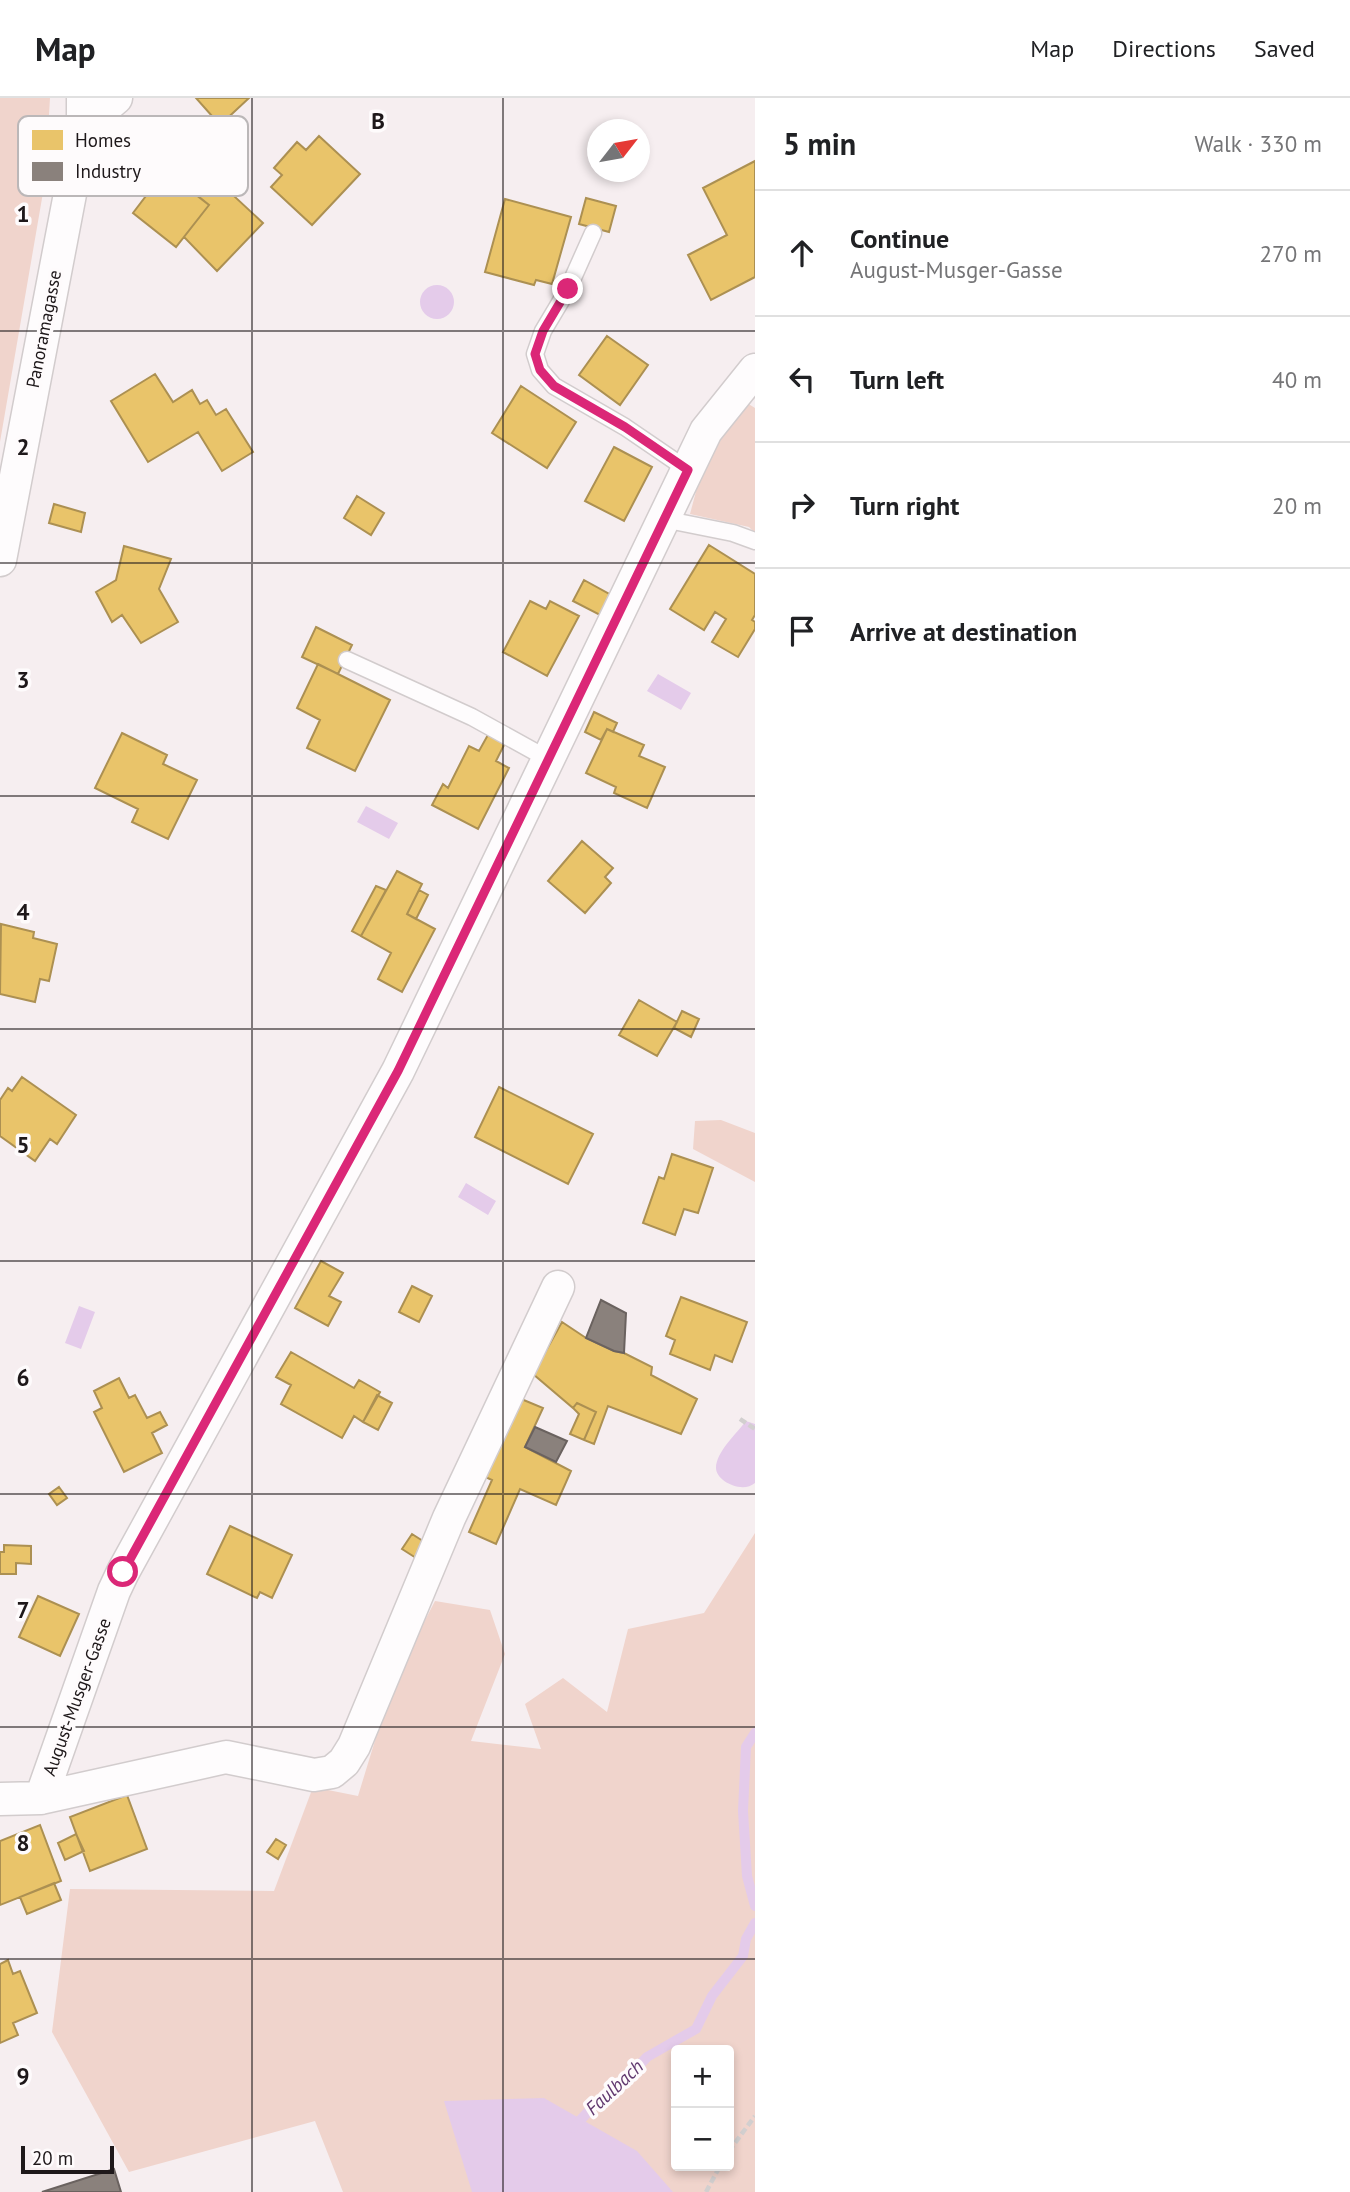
<!DOCTYPE html>
<html lang="en">
<head>
<meta charset="utf-8">
<style>
	body { margin:0; font-family:"PT Sans",sans-serif; background:#f6f6f6; color:#202124 }
	.controls { position:absolute; right:21px; bottom:21px; display:grid; overflow:hidden; border-radius:7px; box-shadow:0 4px 10px #0003 }
	.controls button { width:63px; height:63px; display:grid; place-items:center; padding:0; border:0; border-bottom:2px solid #e0e0e0; background:#fff; color:#202124; font:35px sans-serif }
	.compass { position:absolute; left:587px; top:21px; width:63px; height:63px; border-radius:50%; background:#fff; box-shadow:0 4px 10px #0003; rotate:59deg }
	.scale { position:absolute; left:21px; bottom:18px; width:93px; box-sizing:border-box; padding-left:7px; border:4px solid #1e181a; border-top:0; font-size:19px; line-height:24px; white-space:nowrap; color:#1e181a; -webkit-text-stroke:5px #fefbfc; paint-order:stroke }
	.stop { position:absolute; width:21px; height:21px; margin:-16px; border:5px solid #db2777; border-radius:50%; background:#fff }
	.stop.end { background:#db2777; border-color:#fff; box-shadow:0 2px 7px #0008 }
	.list { margin:0; padding:0; list-style:none }
	h2 { display:flex; justify-content:space-between; align-items:center; height:91px; margin:0; padding:0 28px; font-size:30px }
	h2 small { font-size:23px; font-weight:400; color:#757577 }
	.list li { display:grid; grid-template-columns:46px 1fr auto; gap:21px; align-items:center; box-sizing:border-box; height:126px; padding:0 28px; border-top:2px solid #e0e0e0 }
	.list b { display:block; font-size:26px; white-space:nowrap }
	.list p { margin:0; font-size:23px; white-space:nowrap; color:#757577 }
	.list em { font-size:23px; font-style:normal; color:#757577 }
	.icon { flex:none; width:38px; height:38px; fill:none; stroke:currentColor; stroke-width:2; stroke-linecap:round; stroke-linejoin:round }
	.map { position:relative; flex:none; width:755px; height:2094px; overflow:hidden }
	header { display:flex; align-items:center; gap:42px; box-sizing:border-box; height:98px; padding:0 35px; background:#fff; border-bottom:2px solid #e0e0e0 }
	header strong { font-size:33px }
	nav { display:flex; gap:38px; margin-inline-start:auto; font-size:24px }
	main { display:flex }
	aside { flex:1; background:#fff }
	.map>svg:first-child { display:block }
	.green { fill:#f0d4cc; fill-rule:evenodd }
	.water { fill:#e4cbea }
	.homes { fill:#e9c46a; stroke:#ac9052; stroke-width:2 }
	.industry { fill:#8a817c; stroke:#6a625f; stroke-width:2 }
	.lines { fill:none; stroke-linecap:round; stroke-linejoin:round }
	.stream { stroke:#e4cbea; stroke-width:10 }
	.service-casing { stroke:#d2cccd; stroke-width:19 }
	.minor-casing { stroke:#d2cccd; stroke-width:35 }
	.path { stroke:#d2cfcf; stroke-width:4.5; stroke-dasharray:7 3.5; stroke-linecap:butt }
	.service { stroke:#fefcfd; stroke-width:16 }
	.minor { stroke:#fefcfd; stroke-width:32 }
	.route { stroke:#db2777; stroke-width:9 }
	.grid { fill:none; stroke:#1e181a; stroke-width:2; stroke-opacity:0.55 }
	.labels { text-anchor:middle; stroke-width:7; stroke-linejoin:round; paint-order:stroke }
	.street-label { font-size:18px; fill:#1e181a; stroke:#fefbfc }
	.water-label { font-size:19px; font-style:italic; fill:#61396f; stroke:#fefbfc }
	.key { fill:#fefbfc; stroke:#bbb7b8; stroke-width:2 }
	.key-label { font-size:19px; fill:#1e181a }
	.grid-label { font-size:23px; text-anchor:middle; font-weight:bold; fill:#1e181a; stroke:#fefbfc; stroke-width:7; stroke-linejoin:round; paint-order:stroke }
</style>
</head>
<body>
<header>
<strong>Map</strong>
<nav><a>Map</a><a>Directions</a><a>Saved</a></nav>
</header>
<main>
<div class="map">
<svg width="755" height="2094" viewBox="0 0 755 2094">
	<rect width="100%" height="100%" fill="#f6eef0"/>
	<!-- green -->
	<path class="green" d="M0,0H50L45,83L0,344Z
		M747,305L755,310V435L749,429L690,416L706,356Z
		M721,1022L755,1035V1084L693,1051L695,1023Z
		M755,1435V2094H343L315,2023L129,2074L52,1934L70,1791L274,1793L313,1689L358,1698L393,1584L435,1503L490,1512L505,1556L471,1643L541,1651L525,1606L563,1580L607,1614L628,1531L704,1515ZM676,1952H729V2068H676Z"/>
	<!-- water -->
	<path class="water" d="M420 204a17 17 0 1 1 34 0a17 17 0 1 1-34 0Z
		M658,576L691,595L681,612L647,593Z
		M366,708L398,725L389,741L357,724Z
		M466,1085L496,1103L488,1117L458,1099Z
		M79,1208L95,1214L81,1251L65,1245Z
		M746,1323L755,1326V1385C742,1396 716,1383 716,1370C716,1354 737,1335 746,1323Z
		M544,2000L637,2053L673,2094H472L444,2003Z"/>
	<!-- homes -->
	<path class="homes" d="M196,0H249L220,27Z
		M319,38L360,76L312,127L271,89L282,77L274,70L297,44L306,52Z
		M755,63V179L711,202L688,157L727,137L703,90Z
		M206,72L263,125L217,173L184,139L209,107L188,90Z
		M165,73L209,107L176,149L133,115Z
		M586,100L616,108L609,134L579,126Z
		M505,101L571,119L552,186L536,182L534,187L485,174Z
		M607,238L648,267L620,307L579,277Z
		M155,276L173,304L192,292L200,306L207,302L216,317L226,311L253,354L222,373L198,334L148,364L111,303Z
		M521,288L576,324L547,370L492,335Z
		M614,349L652,369L624,423L585,403Z
		M357,398L384,415L371,437L344,420Z
		M54,406L85,415L81,434L49,425Z
		M709,447L755,476V517L752,522L755,524V531L738,559L712,544L726,521L715,514L704,532L670,511Z
		M124,448L171,461L159,491L178,524L141,545L122,517L112,524L96,494L116,482Z
		M584,482L611,497L600,517L573,503Z
		M530,503L546,511L550,503L579,518L547,578L503,554Z
		M316,529L352,547L338,576L302,559Z
		M318,566L390,602L355,673L307,650L320,622L297,610Z
		M594,614L617,625L613,634L607,631L601,642L585,634Z
		M607,631L644,647L639,658L665,669L647,710L614,695L616,689L586,675Z
		M122,635L167,657L163,666L197,682L168,741L132,724L138,711L95,690Z
		M489,635L506,643L496,663L509,670L478,731L432,707L443,686L448,690L469,648L479,653Z
		M582,743L613,770L605,779L611,785L585,815L548,783Z
		M397,773L422,786L407,816L435,831L402,894L378,881L391,855L361,838Z
		M376,788L386,792L361,838L352,833Z
		M419,792L428,797L416,821L407,816Z
		M1,826L34,834L33,840L57,846L49,883L40,881L35,904L0,896Z
		M639,902L677,924L657,958L619,937Z
		M682,913L699,921L691,939L674,930Z
		M22,979L76,1017L57,1046L50,1041L35,1063L0,1038V1002L8,990L12,993Z
		M499,989L593,1036L568,1086L475,1039Z
		M672,1056L713,1070L698,1115L684,1111L675,1137L643,1125L659,1079L664,1081Z
		M321,1163L343,1175L329,1198L341,1204L328,1228L295,1210Z
		M412,1188L432,1198L419,1224L399,1214Z
		M681,1199L747,1224L732,1264L715,1257L710,1272L670,1256L675,1242L666,1238Z
		M562,1224L586,1240L614,1253L624,1255L652,1269L651,1277L697,1301L681,1336L608,1308L594,1346L584,1342L596,1314L577,1305L573,1310L533,1276Z
		M291,1254L354,1290L359,1282L380,1294L363,1324L354,1318L342,1340L281,1306L291,1287L276,1279Z
		M119,1280L129,1300L135,1297L147,1320L160,1314L167,1327L152,1335L162,1355L124,1374L94,1314L102,1310L94,1293Z
		M377,1297L392,1305L378,1332L363,1324Z
		M514,1298L543,1310L525,1349L571,1373L556,1407L520,1391L496,1446L469,1434L492,1382L481,1377Z
		M577,1305L596,1314L584,1342L570,1336L579,1316L573,1310Z
		M59,1389L67,1400L57,1407L49,1396Z
		M230,1428L292,1457L272,1500L260,1494L257,1500L207,1476Z
		M412,1436L426,1445L416,1460L402,1451Z
		M4,1447L31,1448V1466L16,1465V1476H0V1454H4Z
		M38,1498L79,1516L60,1558L19,1539Z
		M127,1697L147,1751L90,1773L70,1719Z
		M40,1727L61,1783L0,1807V1743Z
		M76,1736L84,1753L65,1762L58,1745Z
		M276,1741L286,1747L278,1761L267,1754Z
		M54,1785L61,1802L27,1816L20,1799Z
		M8,1862L13,1876L20,1873L37,1915L13,1925L18,1937L0,1945V1866Z"/>
	<!-- industry -->
	<path class="industry" d="M601,1202L626,1215L624,1255L614,1253L586,1240Z
		M535,1329L567,1343L556,1364L525,1349Z
		M114,2071L121,2094H42Z"/>
	<g class="lines">
		<!-- stream -->
		<path class="stream" d="M755,1635L746,1649L743,1713L747,1778L755,1808
			M573,2030L600,2001L618,1990L647,1959L696,1931L712,1898L743,1858L746,1841L755,1825"/>
		<!-- service casing -->
		<g class="service-casing">
			<path id="service" d="M593,135L568,191L543,233L535,256L540,272L554,288L625,329L688,372
				M663,421L733,435L755,443
				M347,562L472,619L548,661"/>
		</g>
		<!-- minor casing -->
		<g class="minor-casing">
			<path id="minor" d="M83,28L116,0
				M0,462L83,28V0
				M41,1700L114,1493L123,1474L398,973L706,333L755,272
				M0,1701L41,1700L226,1659L314,1677L332,1674L344,1664L354,1648L449,1420L558,1189"/>
		</g>
		<!-- path -->
		<path class="path" d="M740,1321L755,1331
			M729,2053L755,2018
			M706,2094L720,2068"/>
		<!-- service -->
		<use href="#service" class="service"/>
		<!-- minor -->
		<use href="#minor" class="minor"/>
	</g>
	<g class="lines">
		<!-- route -->
		<path class="route" d="M123,1474L398,973L688,372L625,329L554,288L540,272L535,256L543,233L568,191"/>
	</g>
	<!-- grid -->
	<path class="grid" d="M252,0V2094M503,0V2094M0,233H755M0,465H755M0,698H755M0,931H755M0,1163H755M0,1396H755M0,1629H755M0,1861H755"/>
	<g class="labels">
		<!-- street labels -->
		<g class="street-label">
			<text transform="translate(44 231) rotate(-79)" y="6">Panoramagasse</text>
			<text transform="translate(77 1599) rotate(-70)" y="6">August-Musger-Gasse</text>
		</g>
		<!-- water labels -->
		<g class="water-label">
			<text transform="translate(614 1989) rotate(-43)" y="7">Faulbach</text>
		</g>
	</g>
	<!-- legend -->
	<rect x="18" y="18" width="230" height="80" rx="10" class="key"/>
	<rect x="32" y="32" width="31" height="20" fill="#e9c46a"/>
	<rect x="32" y="64" width="31" height="19" fill="#8a817c"/>
	<g class="key-label">
		<text x="75" y="49">Homes</text>
		<text x="75" y="80">Industry</text>
	</g>
	<g class="grid-label">
		<text x="378" y="31">B</text>
		<text x="23" y="124">1</text>
		<text x="23" y="357">2</text>
		<text x="23" y="590">3</text>
		<text x="23" y="822">4</text>
		<text x="23" y="1055">5</text>
		<text x="23" y="1288">6</text>
		<text x="23" y="1520">7</text>
		<text x="23" y="1753">8</text>
		<text x="23" y="1986">9</text>
	</g>
</svg>
<div class="controls">
<button>+</button>
<button>−</button>
</div>
<svg class="compass" viewBox="-18 -18 36 36"><path d="M0-13l5 13h-10z" fill="#e53935"/><path d="M0 13l5-13h-10z" fill="#757577"/></svg>
<div class="scale">20 m</div>
<div class="stop" style="left:123px;top:1474px"></div>
<div class="stop end" style="left:568px;top:191px"></div>
</div>
<aside>
<h2>5 min<small>Walk · 330 m</small></h2>
<ul class="list">
<li><svg class="icon" aria-label="ahead" viewBox="0 0 24 24"><path d="M12 20V5M6 11l6-6 6 6"/></svg><div><b>Continue</b><p>August-Musger-Gasse</p></div><em>270 m</em></li>
<li><svg class="icon" aria-label="left" viewBox="0 0 24 24"><path d="M17 20v-9H6M10 6l-5 5 5 5"/></svg><div><b>Turn left</b></div><em>40 m</em></li>
<li><svg class="icon" aria-label="right" viewBox="0 0 24 24"><path d="M7 20v-9h11M14 6l5 5-5 5"/></svg><div><b>Turn right</b></div><em>20 m</em></li>
<li><svg class="icon" aria-label="arrive" viewBox="0 0 24 24"><path d="M6 21V4h12l-3 4 3 4H6"/></svg><div><b>Arrive at destination</b></div></li>
</ul>
</aside>
</main>
</body>
</html>
